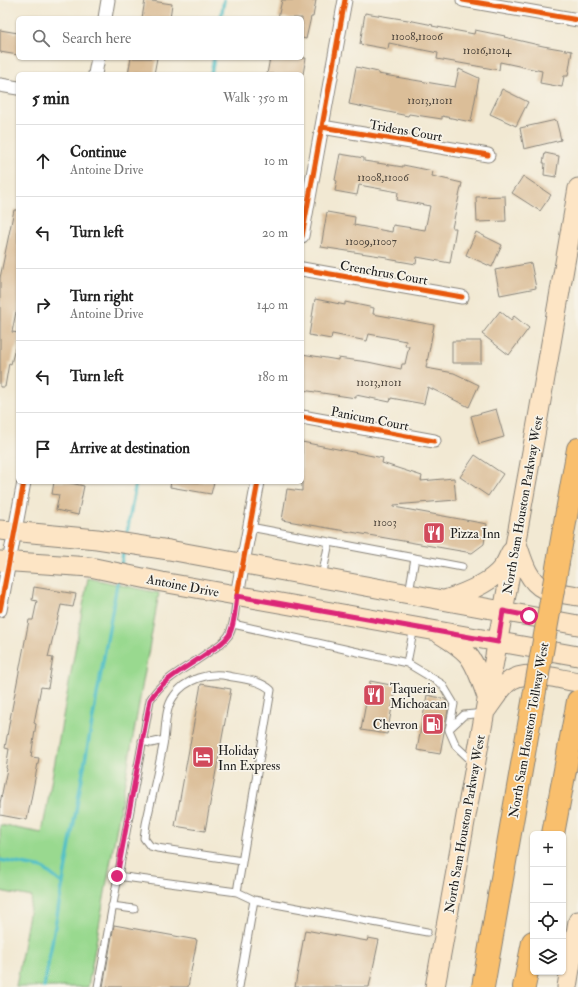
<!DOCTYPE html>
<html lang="en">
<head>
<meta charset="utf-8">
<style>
	body { margin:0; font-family:"IM FELL Double Pica",serif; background:#f6f6f6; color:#222 }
	.controls { position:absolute; right:12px; bottom:12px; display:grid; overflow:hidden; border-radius:6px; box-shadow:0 1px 3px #0004 }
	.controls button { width:36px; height:36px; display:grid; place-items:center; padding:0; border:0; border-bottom:1px solid #e0e0e0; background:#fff; color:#222; font:20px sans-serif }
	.stop { position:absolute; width:12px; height:12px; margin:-9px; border:3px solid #db2777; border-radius:50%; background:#fff }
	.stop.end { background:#db2777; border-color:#fff; box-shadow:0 1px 4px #0008 }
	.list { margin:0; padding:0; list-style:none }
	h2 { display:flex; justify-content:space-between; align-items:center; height:52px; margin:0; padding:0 16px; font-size:17px }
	h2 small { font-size:13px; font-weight:400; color:#767676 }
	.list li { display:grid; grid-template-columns:26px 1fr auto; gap:12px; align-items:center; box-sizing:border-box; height:72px; padding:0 16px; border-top:1px solid #e0e0e0 }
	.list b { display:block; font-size:15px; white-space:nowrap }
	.list p { margin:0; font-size:13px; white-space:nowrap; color:#767676 }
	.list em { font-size:13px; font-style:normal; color:#767676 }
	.icon { flex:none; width:22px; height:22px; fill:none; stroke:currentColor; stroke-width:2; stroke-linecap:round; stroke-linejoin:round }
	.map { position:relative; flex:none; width:578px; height:987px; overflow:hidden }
	.search { position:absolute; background:#fff; box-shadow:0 1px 3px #0004; left:16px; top:16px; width:288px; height:44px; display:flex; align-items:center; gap:10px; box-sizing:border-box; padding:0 14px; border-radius:6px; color:#767676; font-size:15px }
	.panel { position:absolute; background:#fff; box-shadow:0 1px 3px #0004; left:16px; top:72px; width:288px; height:412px; border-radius:6px }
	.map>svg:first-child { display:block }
	.green { fill:#99d98f; stroke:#5a7a56 }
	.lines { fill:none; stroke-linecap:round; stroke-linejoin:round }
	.stream { stroke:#51bfc6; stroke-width:3.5 }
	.building { fill:#dbbe98 }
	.lane-casing { stroke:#878278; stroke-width:9 }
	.street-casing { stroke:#878278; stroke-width:15 }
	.secondary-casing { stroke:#878278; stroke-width:21 }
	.highway-casing { stroke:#878278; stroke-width:24 }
	.lane { stroke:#fff; stroke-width:7 }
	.street { stroke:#fff; stroke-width:13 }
	.secondary { stroke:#fde5c5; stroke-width:19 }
	.highway { stroke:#f9bf6d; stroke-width:22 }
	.highway-bridge-casing { stroke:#878278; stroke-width:24; stroke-linecap:butt }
	.highway-bridge { stroke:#f9bf6d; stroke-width:22 }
	.cycleway-casing { stroke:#f7f3e8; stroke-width:8 }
	.cycleway { stroke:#e8590c; stroke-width:5 }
	.route { stroke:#db2777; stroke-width:5 }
	.labels { text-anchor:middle; stroke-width:3.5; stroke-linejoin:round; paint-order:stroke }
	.number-label { font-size:11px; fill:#4c443b }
	.street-label { font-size:13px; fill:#1c1c1c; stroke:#f7f3e8 }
	.poi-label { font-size:13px; fill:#1c1c1c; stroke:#f7f3e8; text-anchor:start }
</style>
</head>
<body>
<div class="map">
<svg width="578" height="987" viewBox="0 0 578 987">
	<rect width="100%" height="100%" fill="#f7f3e8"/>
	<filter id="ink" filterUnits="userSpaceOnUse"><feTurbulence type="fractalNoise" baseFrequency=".025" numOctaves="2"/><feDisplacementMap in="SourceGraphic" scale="8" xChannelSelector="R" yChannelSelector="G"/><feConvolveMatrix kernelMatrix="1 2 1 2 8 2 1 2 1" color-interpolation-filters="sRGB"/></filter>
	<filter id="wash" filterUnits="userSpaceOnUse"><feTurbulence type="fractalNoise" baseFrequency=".012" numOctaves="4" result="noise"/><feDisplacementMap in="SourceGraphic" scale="16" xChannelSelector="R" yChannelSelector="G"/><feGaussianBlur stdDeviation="0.9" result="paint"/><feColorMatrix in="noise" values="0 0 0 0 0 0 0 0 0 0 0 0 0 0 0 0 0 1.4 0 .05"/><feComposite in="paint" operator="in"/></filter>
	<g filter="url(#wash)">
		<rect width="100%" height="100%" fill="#f2e9d3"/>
		<!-- green -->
		<path class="green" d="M88,578L159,593L88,987H16L32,897L0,891V825L42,833Z"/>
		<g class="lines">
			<!-- stream -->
			<path class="stream" d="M221,18L224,0
				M211,74L214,58
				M126,538L136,482
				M121,567L124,548
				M0,860L43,868L63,884
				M44,987L118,579"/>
		</g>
		<g id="blocks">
			<!-- building -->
			<path class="building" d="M145,0L172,4L170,18H142Z
				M282,0H316L313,17H311L306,39L302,38V18H278Z
				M365,13L408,20L433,25L432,26L474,34L475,30L505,36L504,37L543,46L572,51L568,76H564L562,87L540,83L542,71L500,62L499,70L437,59L438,53L389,43L388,49L360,44Z
				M0,30L18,33V55L0,52Z
				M131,58H157L154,74H128Z
				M270,58H306L303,74H267Z
				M356,67L378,72V74L455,87L459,69L479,78L471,122L442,116V119L409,114L408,116L349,104Z
				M502,89L528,102L516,126L490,114Z
				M556,120L561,140L524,149L520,128Z
				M545,153L559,156L556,177L544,175L545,163H543Z
				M340,154L364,158V161L403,167V165L433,171L432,176L462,183L452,228H456L450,263L417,257L416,264L387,259V257L321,247L327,212L355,217L354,225L392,232L393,225L425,230L430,206L397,200L398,192L359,185L357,195L335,191L337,181L335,180Z
				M523,176L551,195L540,211L512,193Z
				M505,196L506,221L477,222L476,197Z
				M14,210H18V312H16L12,332L18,333V341L16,348H15L11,364L9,363L5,387H0V278Z
				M476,232L502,245L492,267L466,255Z
				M531,263L536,288L500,295L495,270Z
				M315,299L345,305V302L374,308L373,314L434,325L426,368L454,373L479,385L469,407L428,387L424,404L391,398L390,402L356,395V398L302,390V354L338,360V358L368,362L401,369L402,364H405L409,346H405L406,341L369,334L367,341L332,334L331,339L309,335Z
				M500,311L511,320L514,316L529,328L509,355L482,334Z
				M452,341H481V363H452Z
				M496,409L504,437L479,444L471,416Z
				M302,442L383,458L382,463L422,476L421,481L454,478L456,500L394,505V507L487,524L484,544L472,553L282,520L287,489L302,491Z
				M475,455L503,474L488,496L460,477Z
				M54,482H66L84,486L78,515L56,510L59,495L52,494Z
				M171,482H214L211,494L170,487Z
				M34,587L76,594L73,607L61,605L48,657L53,658L48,688L41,687L34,723L36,724L31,757L39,758L27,820L0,815V803L7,769L6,768L9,749L5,748L10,719L29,620H33L37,601L32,600Z
				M370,681L396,686L387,734L361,730Z
				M201,684L231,689L205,831L175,826Z
				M427,695L445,699L449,705L440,754L417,750Z
				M114,925L197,940L188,987H103Z
				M305,930L367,941L368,938L379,940L369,987H295Z"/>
		</g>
	</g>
	<g filter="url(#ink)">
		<use href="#blocks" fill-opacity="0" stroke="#878278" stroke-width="1"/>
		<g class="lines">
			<!-- lane casing -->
			<g class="lane-casing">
				<path id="lane" d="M250,527L462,567
					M322,577L329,542
					M409,593L415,558
					M233,624L407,663
					M414,627L407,663L442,684L454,704L449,730L456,746L474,763
					M449,729L464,715L485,713
					M142,741L151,743L164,740
					M117,876L237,892L254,900L427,932
					M237,892L271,690C260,680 243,679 228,676C209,672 185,679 174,696C165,708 166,726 164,740C159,768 152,796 146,824L144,838L150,846L157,848L242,861
					M112,906L134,909
					M98,987L150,700C164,677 189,667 210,651C217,647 224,642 229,635C235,624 235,608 237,595
					M239,987L254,900"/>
			</g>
			<!-- street casing -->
			<g class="street-casing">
				<path id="street" d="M463,0L578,20
					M105,18L108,0
					M95,74L98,58
					M0,85L18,88
					M322,127L488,155
					M302,236L345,0
					M302,269L462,297
					M302,417L434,441
					M237,595L258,482
					M0,610L24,482"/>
			</g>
			<!-- secondary casing -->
			<g class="secondary-casing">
				<path id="secondary" d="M0,530L97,539L169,550L578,625
					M516,541C522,558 527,581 544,589C554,593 567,594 578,596
					M0,561L90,567L162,582L578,656
					M445,600C463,594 490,584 502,568C506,564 508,557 511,552
					M440,634C450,640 460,646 468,655C477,666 482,683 487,697
					M487,709C493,701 499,691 506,684C523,667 557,679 578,682
					M435,987L535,435L578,188
					M567,987L578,921"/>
			</g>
			<!-- highway casing -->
			<g class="highway-casing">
				<path id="highway" d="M558,562L578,449
					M553,834L578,701
					M483,987L530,719
					M524,987L533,942"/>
			</g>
			<!-- lane -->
			<use href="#lane" class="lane"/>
			<!-- street -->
			<use href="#street" class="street"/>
			<!-- secondary -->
			<use href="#secondary" class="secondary"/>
			<!-- highway -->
			<use href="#highway" class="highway"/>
			<!-- highway-bridge casing -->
			<g class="highway-bridge-casing">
				<path id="highway-bridge" d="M530,719L558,562"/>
			</g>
			<!-- highway-bridge -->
			<use href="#highway-bridge" class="highway-bridge"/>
			<!-- cycleway casing -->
			<g class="cycleway-casing">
				<path id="cycleway" d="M463,0L578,20
					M322,127L488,155
					M302,236L345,0
					M302,269L462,297
					M302,417L434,441
					M237,595L258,482
					M0,610L24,482"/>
			</g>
			<!-- cycleway -->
			<use href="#cycleway" class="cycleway"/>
		</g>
	</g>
	<g class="lines" filter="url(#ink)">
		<!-- route -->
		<path class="route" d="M117,876L150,700C164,677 189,667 210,651C217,647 224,642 229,635C235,624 235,608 237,596L498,642L503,611L529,616"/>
	</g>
	<!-- icons -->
	<defs>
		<g id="restaurant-square" transform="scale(1.15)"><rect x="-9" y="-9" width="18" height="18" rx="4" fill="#d1495b" stroke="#f7f3e8"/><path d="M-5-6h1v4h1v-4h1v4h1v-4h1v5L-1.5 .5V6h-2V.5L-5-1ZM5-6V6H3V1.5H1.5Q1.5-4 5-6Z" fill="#fff"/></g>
		<g id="fuel-square" transform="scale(1.15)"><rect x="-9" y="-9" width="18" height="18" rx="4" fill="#d1495b" stroke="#f7f3e8"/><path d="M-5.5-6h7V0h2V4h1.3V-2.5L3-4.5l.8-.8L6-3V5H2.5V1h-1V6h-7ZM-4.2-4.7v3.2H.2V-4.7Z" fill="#fff"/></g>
		<g id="hotel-square" transform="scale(1.15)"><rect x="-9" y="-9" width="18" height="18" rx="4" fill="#d1495b" stroke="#f7f3e8"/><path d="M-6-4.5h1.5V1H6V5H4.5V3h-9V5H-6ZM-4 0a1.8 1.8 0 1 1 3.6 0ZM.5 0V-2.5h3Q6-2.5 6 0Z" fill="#fff"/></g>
	</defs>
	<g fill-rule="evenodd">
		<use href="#restaurant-square" x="434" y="533"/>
		<use href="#restaurant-square" x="374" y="695"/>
		<use href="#fuel-square" x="433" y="724"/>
		<use href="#hotel-square" x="203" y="757"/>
	</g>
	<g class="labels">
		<!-- number labels -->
		<g class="number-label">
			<text x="417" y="40">11008,11006</text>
			<text x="487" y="54">11016,11014</text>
			<text x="430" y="104">11013,11011</text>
			<text x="383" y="181">11008,11006</text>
			<text x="371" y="245">11009,11007</text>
			<text x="379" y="386">11013,11011</text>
			<text x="385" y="526">11003</text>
		</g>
		<!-- street labels -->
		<g class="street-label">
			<text transform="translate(406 130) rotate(10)" y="5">Tridens Court</text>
			<text transform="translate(384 272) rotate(10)" y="5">Crenchrus Court</text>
			<text transform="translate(370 418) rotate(11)" y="5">Panicum Court</text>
			<text transform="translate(522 505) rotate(-80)" y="5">North Sam Houston Parkway West</text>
			<text transform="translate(183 585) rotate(11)" y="5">Antoine Drive</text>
			<text transform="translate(528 730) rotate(-80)" y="5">North Sam Houston Tollway West</text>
			<text transform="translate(464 824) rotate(-80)" y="5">North Sam Houston Parkway West</text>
		</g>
		<!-- poi labels -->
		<g class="poi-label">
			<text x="450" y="538">Pizza Inn</text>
			<text x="390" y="693">Taqueria<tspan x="390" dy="15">Michoacan</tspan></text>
			<text x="418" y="729" text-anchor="end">Chevron</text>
			<text x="218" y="755">Holiday<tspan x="218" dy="15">Inn Express</tspan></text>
		</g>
	</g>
</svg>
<div class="controls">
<button>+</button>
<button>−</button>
<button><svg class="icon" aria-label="locate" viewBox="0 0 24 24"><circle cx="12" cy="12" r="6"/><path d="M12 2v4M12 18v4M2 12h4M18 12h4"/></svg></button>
<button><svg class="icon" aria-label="layers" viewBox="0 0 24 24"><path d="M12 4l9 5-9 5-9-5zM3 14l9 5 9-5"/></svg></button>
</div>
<div class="stop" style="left:529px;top:616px"></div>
<div class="stop end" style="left:117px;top:876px"></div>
<div class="search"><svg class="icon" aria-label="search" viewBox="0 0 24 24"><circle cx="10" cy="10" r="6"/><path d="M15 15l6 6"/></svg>Search here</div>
<section class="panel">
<h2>5 min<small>Walk · 350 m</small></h2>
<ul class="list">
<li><svg class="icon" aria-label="ahead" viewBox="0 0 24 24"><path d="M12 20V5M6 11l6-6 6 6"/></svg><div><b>Continue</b><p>Antoine Drive</p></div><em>10 m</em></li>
<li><svg class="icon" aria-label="left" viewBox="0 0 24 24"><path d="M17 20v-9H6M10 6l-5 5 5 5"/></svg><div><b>Turn left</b></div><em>20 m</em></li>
<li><svg class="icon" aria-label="right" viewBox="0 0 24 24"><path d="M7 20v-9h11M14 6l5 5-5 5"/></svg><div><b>Turn right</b><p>Antoine Drive</p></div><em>140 m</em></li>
<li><svg class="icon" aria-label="left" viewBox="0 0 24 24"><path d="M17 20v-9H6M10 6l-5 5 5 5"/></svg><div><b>Turn left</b></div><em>180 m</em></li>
<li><svg class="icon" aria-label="arrive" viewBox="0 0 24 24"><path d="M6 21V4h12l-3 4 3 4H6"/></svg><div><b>Arrive at destination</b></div></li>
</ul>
</section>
</div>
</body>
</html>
